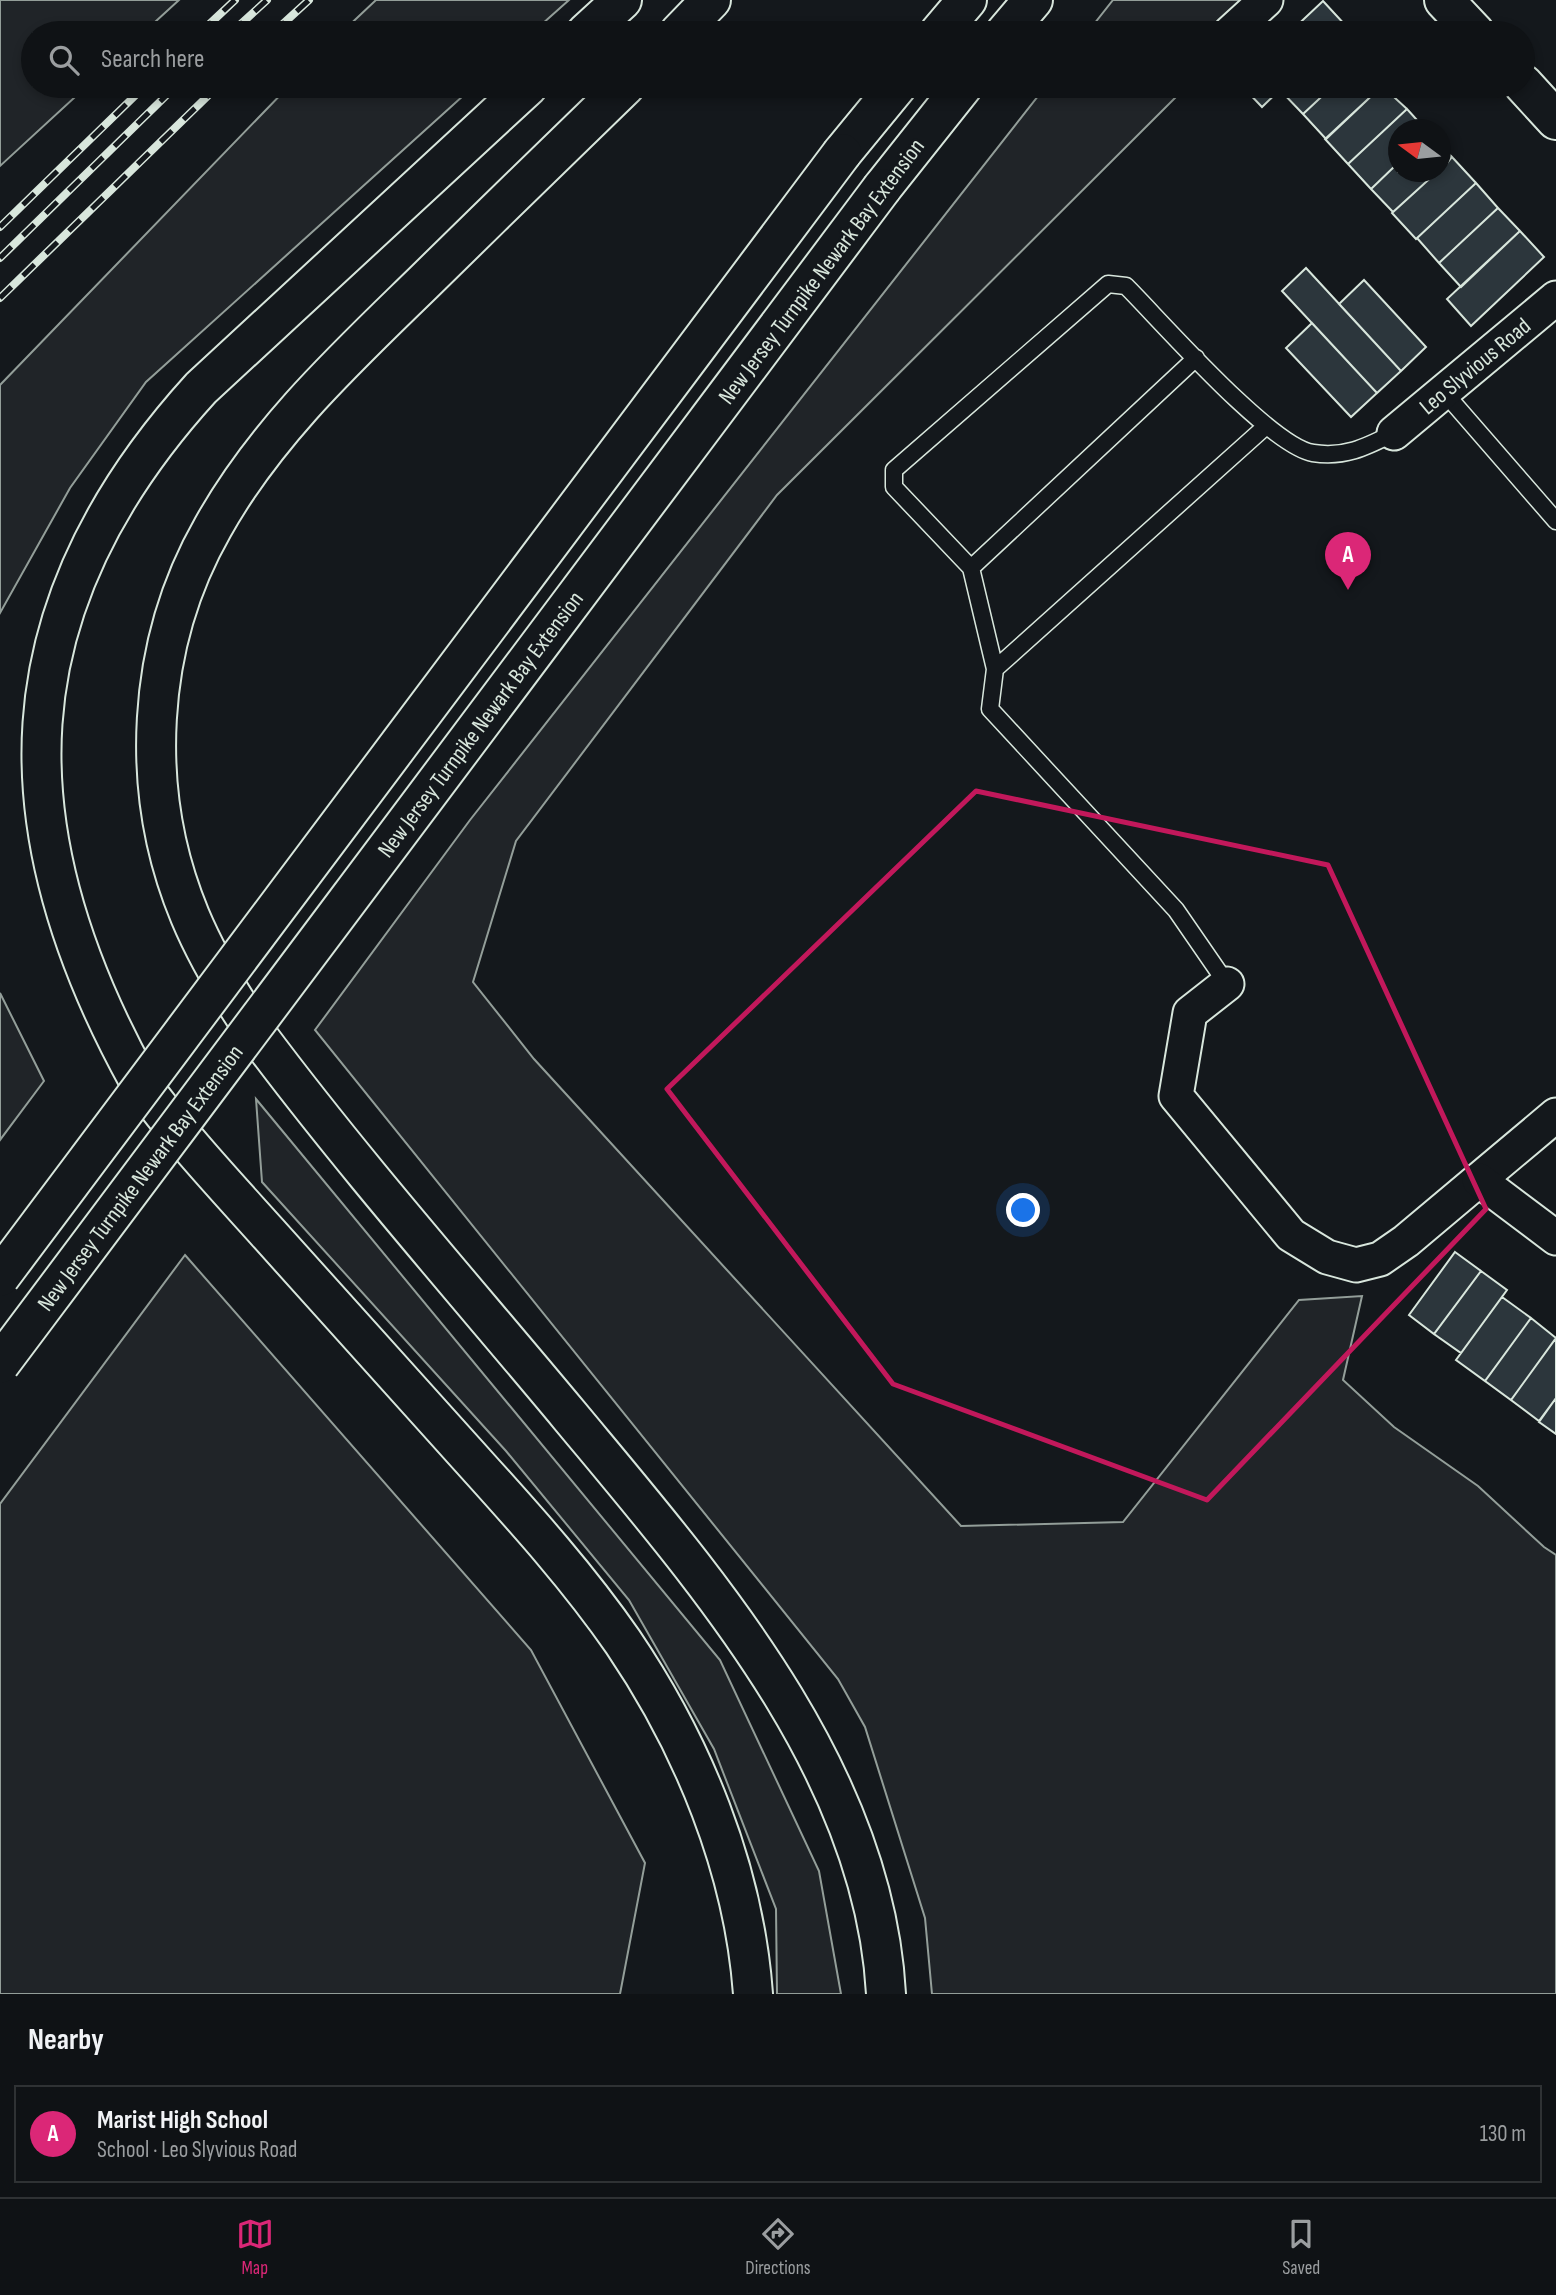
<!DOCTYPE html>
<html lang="en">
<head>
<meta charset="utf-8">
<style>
	body { margin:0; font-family:"Sofia Sans Condensed",sans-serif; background:#1d2022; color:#f1f3f6 }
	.compass { position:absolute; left:1388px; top:119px; width:63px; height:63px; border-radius:50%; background:#0f1215; box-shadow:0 4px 10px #0003; rotate:285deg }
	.you { position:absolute; left:1024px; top:1211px; width:24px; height:24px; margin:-18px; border:5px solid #fff; border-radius:50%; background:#1a73e8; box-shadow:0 0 0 10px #1a73e833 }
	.badge { display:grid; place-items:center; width:46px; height:46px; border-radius:50%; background:#db2777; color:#fff; font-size:23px; font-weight:700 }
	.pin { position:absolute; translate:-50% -58px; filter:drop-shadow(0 2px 4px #0008) }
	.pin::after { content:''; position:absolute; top:37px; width:24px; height:21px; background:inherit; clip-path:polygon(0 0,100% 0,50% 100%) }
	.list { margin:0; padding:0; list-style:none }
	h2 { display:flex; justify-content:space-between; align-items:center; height:91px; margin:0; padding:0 28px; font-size:30px }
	h2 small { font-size:23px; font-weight:400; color:#9b9ea0 }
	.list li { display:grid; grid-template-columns:46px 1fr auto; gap:21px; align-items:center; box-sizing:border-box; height:98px; margin:0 14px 14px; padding:0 14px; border:2px solid #2f3234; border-radius:0px }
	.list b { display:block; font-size:26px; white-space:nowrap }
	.list p { margin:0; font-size:23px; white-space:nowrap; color:#9b9ea0 }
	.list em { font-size:23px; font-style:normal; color:#9b9ea0 }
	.icon { flex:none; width:38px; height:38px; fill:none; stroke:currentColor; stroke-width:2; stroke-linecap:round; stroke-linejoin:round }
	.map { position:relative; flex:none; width:1556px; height:1994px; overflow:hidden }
	.search { position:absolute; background:#0f1215; box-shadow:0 4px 10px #0003; left:21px; right:21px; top:21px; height:77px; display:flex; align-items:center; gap:18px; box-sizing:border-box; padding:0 24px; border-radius:38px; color:#9b9ea0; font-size:26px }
	.sheet { height:203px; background:#0f1215 }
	nav { display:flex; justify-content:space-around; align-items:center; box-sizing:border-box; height:98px; border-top:2px solid #2f3234; background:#0f1215; font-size:19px; color:#9b9ea0 }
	nav a { display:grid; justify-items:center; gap:4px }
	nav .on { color:#db2777 }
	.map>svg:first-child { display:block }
	.green { fill:#202428; stroke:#939e99; stroke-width:2 }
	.building { fill:#2c363c; stroke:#d8e6dc; stroke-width:2 }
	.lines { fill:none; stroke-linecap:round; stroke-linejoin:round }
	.lane-casing { stroke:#d8e6dc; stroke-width:19 }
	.street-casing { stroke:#d8e6dc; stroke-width:37 }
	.primary-casing { stroke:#d8e6dc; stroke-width:42 }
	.highway-casing { stroke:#d8e6dc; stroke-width:42 }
	.lane { stroke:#14181c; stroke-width:16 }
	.street { stroke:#14181c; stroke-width:33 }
	.primary { stroke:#14181c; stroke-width:38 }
	.highway { stroke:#14181c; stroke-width:38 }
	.rail-casing { stroke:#d8e6dc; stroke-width:8 }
	.rail { stroke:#14181c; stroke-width:5; stroke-dasharray:16; stroke-linecap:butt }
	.highway-bridge-casing { stroke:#d8e6dc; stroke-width:42; stroke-linecap:butt }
	.highway-bridge { stroke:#14181c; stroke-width:38 }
	.marked { fill:none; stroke:#c2185b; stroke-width:5; stroke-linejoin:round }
	.labels { text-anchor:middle; stroke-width:5; stroke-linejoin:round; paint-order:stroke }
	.street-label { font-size:23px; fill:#d8e6dc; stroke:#14181c }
</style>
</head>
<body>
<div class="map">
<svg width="1556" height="1994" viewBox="0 0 1556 1994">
	<rect width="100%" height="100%" fill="#14181c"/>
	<!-- green -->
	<path class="green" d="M0,0H179L143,33H33V86H87L0,166Z
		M376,0H569L532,33H341Z
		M1113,0H1273L1240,33H1087Z
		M289,86H474L146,382L70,488L0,613V385Z
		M1046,86H1187L777,495L516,841L473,982L534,1059L961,1526L1123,1522L1299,1300L1362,1296L1343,1380L1394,1427L1478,1486L1544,1547L1556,1555V1994H932L925,1918L865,1727L838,1679L315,1030L470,820Z
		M0,993L44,1081L0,1140Z
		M256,1099L720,1660L819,1871L841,1994H777L776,1909L714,1749L629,1600L506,1451L262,1182Z
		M185,1255L531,1650L645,1863L620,1994H0V1504Z"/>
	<!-- building -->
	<path class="building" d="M1323,1L1347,27L1341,33H1289Z
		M1242,86H1284L1262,107Z
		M1284,86H1333L1303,114L1280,90Z
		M1333,86H1382L1326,139L1303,114Z
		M1382,86L1407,109L1348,164L1325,139Z
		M1407,109L1426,130H1398V163L1371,189L1348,164Z
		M1440,145L1452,157L1440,168Z
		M1452,157L1476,183L1416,239L1392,213L1437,172H1440Z
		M1398,163V172H1437L1393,212L1371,189Z
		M1476,183L1498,208L1439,263L1417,238Z
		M1498,208L1520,231L1461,287L1439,263Z
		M1520,231L1544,257L1471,326L1447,299Z
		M1306,268L1401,371L1377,393L1282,291Z
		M1364,280L1426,347L1401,371L1339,304Z
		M1312,323L1377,393L1351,417L1286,348Z
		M1455,1252L1481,1271L1434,1334L1409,1315Z
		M1481,1271L1507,1290L1461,1353L1434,1334Z
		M1502,1297L1531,1318L1485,1381L1456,1360Z
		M1531,1318L1556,1338L1511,1400L1485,1381Z
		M1556,1338V1398L1539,1421L1511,1400Z
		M1556,1398V1434L1539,1422Z"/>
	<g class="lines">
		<!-- lane casing -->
		<g class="lane-casing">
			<path id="lane" d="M1196,358L971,568L894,487V470L1108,284L1126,286C1161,321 1270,446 1313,453C1345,458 1366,447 1394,433
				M1443,391L1556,521
				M971,568L995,669L990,709L1176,910L1227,984
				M995,669L1265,427"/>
		</g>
		<!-- street casing -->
		<g class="street-casing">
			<g id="street">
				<path d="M1230,33L1266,0"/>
				<path id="s1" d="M1394,433L1556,298"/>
				<path d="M1227,984L1190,1013L1176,1096L1291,1235L1327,1257L1356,1265L1380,1259L1406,1241L1556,1115"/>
				<path d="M1479,1180L1556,1238"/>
			</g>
		</g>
		<!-- primary casing -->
		<g class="primary-casing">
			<path id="primary" d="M1444,0L1475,33
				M1523,84L1556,120"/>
		</g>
		<!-- highway casing -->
		<g class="highway-casing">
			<path id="highway" d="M586,33L622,0
				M679,33L711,0
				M939,33L967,0
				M1005,33L1033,0
				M528,86L201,388C0,609 0,830 139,1081C178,1135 224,1184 268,1233C334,1306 400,1379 465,1452C520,1513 576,1574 623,1642C693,1745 744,1869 753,1994
				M625,86C558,151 490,217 423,283C346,358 266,432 213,527C146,644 138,791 190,916C208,959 232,998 258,1036C356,1167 465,1290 569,1415C706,1580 874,1769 886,1994
				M842,153L897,86
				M882,188L963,86"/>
		</g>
		<!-- lane -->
		<use href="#lane" class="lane"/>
		<!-- street -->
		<use href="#street" class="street"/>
		<!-- primary -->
		<use href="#primary" class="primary"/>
		<!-- highway -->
		<use href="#highway" class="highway"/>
		<!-- rail casing -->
		<g class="rail-casing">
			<path id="rail" d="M200,33L235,0
				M231,33L267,0
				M273,33L309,0
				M0,227L145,86
				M0,258L176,86
				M0,298L218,86"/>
		</g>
		<!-- rail -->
		<use href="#rail" class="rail"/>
		<!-- highway-bridge casing -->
		<g class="highway-bridge-casing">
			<g id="highway-bridge">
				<path d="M0,1277L842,153"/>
				<path id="s2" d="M0,1364L882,188"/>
			</g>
		</g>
		<!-- highway-bridge -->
		<use href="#highway-bridge" class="highway-bridge"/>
	</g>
	<!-- marked area -->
	<path class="marked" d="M976,791L1328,865L1486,1209L1207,1500L893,1384L667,1089Z"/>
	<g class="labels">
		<!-- street labels -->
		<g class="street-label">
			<text transform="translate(821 271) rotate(-53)" y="8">New Jersey Turnpike Newark Bay Extension</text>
			<text dy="8" stroke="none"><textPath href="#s1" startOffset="105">Leo Slyvious Road</textPath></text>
			<text dy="8" stroke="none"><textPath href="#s2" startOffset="800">New Jersey Turnpike Newark Bay Extension</textPath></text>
			<text dy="8" stroke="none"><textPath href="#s2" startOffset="233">New Jersey Turnpike Newark Bay Extension</textPath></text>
		</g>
	</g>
</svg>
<svg class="compass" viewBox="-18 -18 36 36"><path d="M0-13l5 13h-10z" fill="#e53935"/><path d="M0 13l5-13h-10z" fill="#9b9ea0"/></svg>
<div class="you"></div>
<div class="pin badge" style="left:1348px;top:590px">A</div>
<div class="search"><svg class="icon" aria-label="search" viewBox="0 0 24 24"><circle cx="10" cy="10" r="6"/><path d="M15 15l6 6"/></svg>Search here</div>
</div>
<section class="sheet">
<h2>Nearby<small></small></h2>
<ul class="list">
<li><span class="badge">A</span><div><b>Marist High School</b><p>School · Leo Slyvious Road</p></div><em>130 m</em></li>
</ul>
</section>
<nav>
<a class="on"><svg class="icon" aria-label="map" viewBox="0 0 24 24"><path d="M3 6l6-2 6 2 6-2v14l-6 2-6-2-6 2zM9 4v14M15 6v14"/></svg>Map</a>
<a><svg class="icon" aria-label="directions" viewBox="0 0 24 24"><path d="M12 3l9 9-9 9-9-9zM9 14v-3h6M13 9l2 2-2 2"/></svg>Directions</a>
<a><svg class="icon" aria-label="saved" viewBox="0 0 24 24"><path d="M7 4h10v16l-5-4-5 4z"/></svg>Saved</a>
</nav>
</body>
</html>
